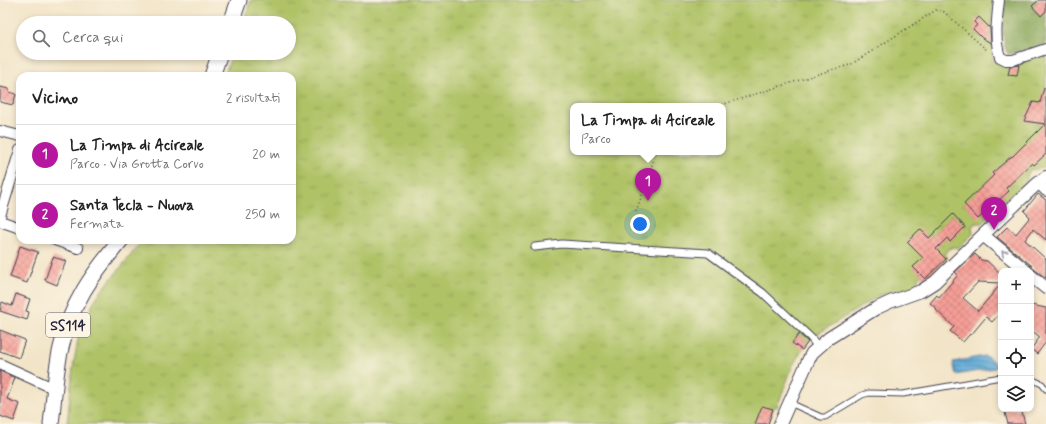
<!DOCTYPE html>
<html lang="it">
<head>
<meta charset="utf-8">
<style>
	body { margin:0; font-family:Mynerve,sans-serif; background:#f2f2f2; color:#222 }
	.controls { position:absolute; right:12px; bottom:12px; display:grid; overflow:hidden; border-radius:8px; box-shadow:0 2px 6px #0003 }
	.controls button { width:36px; height:36px; display:grid; place-items:center; padding:0; border:0; border-bottom:1px solid #e0e0e0; background:#fff; color:#222; font:20px sans-serif }
	.you { position:absolute; left:640px; top:224px; width:14px; height:14px; margin:-10px; border:3px solid #fff; border-radius:50%; background:#1a73e8; box-shadow:0 0 0 6px #1a73e833 }
	.badge { display:grid; place-items:center; width:26px; height:26px; border-radius:50%; background:#b5179e; color:#fff; font-size:13px; font-weight:700 }
	.pin { position:absolute; translate:-50% -33px; filter:drop-shadow(0 1px 2px #0008) }
	.pin::after { content:''; position:absolute; top:21px; width:14px; height:12px; background:inherit; clip-path:polygon(0 0,100% 0,50% 100%) }
	.popup { position:absolute; left:570px; top:103px; width:156px; height:52px; box-sizing:border-box; display:grid; place-content:center; border-radius:8px; background:#fff; filter:drop-shadow(0 1px 3px #0005); font-size:13px; white-space:nowrap; color:#767676 }
	.popup b { font-size:15px; color:#222 }
	.popup::after { content:''; position:absolute; left:50%; top:100%; margin-left:-8px; border:8px solid transparent; border-top-color:#fff }
	.list { margin:0; padding:0; list-style:none }
	h2 { display:flex; justify-content:space-between; align-items:center; height:52px; margin:0; padding:0 16px; font-size:17px }
	h2 small { font-size:13px; font-weight:400; color:#767676 }
	.list li { display:grid; grid-template-columns:26px 1fr auto; gap:12px; align-items:center; box-sizing:border-box; height:60px; padding:0 16px; border-top:1px solid #e0e0e0 }
	.list b { display:block; font-size:15px; white-space:nowrap }
	.list p { margin:0; font-size:13px; white-space:nowrap; color:#767676 }
	.list em { font-size:13px; font-style:normal; color:#767676 }
	.icon { flex:none; width:22px; height:22px; fill:none; stroke:currentColor; stroke-width:2; stroke-linecap:round; stroke-linejoin:round }
	.map { position:relative; flex:none; width:1046px; height:424px; overflow:hidden }
	.search { position:absolute; background:#fff; box-shadow:0 2px 6px #0003; left:16px; top:16px; width:280px; height:44px; display:flex; align-items:center; gap:10px; box-sizing:border-box; padding:0 14px; border-radius:22px; color:#767676; font-size:15px }
	.panel { position:absolute; background:#fff; box-shadow:0 2px 6px #0003; left:16px; top:72px; width:280px; height:172px; border-radius:12px }
	.map>svg:first-child { display:block }
	.forest { fill:url(#forest-crowns); stroke:#56654b }
	.park { fill:url(#park-tufts); stroke:#687250; fill-rule:evenodd }
	.water { fill:url(#water-rules); stroke:#406588 }
	.building { fill:url(#building-cross-hatch) }
	.lines { fill:none; stroke-linecap:round; stroke-linejoin:round }
	.service-casing { stroke:#413f50; stroke-width:7 }
	.pedestrian-casing { stroke:#413f50; stroke-width:9 }
	.minor-casing { stroke:#413f50; stroke-width:12 }
	.tertiary-casing { stroke:#413f50; stroke-width:14 }
	.primary-casing { stroke:#413f50; stroke-width:17 }
	.path { stroke:#413f50; stroke-width:1.5; stroke-dasharray:1 3; stroke-linecap:butt }
	.service { stroke:#fff; stroke-width:5 }
	.pedestrian { stroke:#fff; stroke-width:7 }
	.minor { stroke:#fff; stroke-width:10 }
	.tertiary { stroke:#fff; stroke-width:12 }
	.primary { stroke:#fff; stroke-width:15 }
	.oneway { stroke:#9c9ca7 }
	.labels { text-anchor:middle; stroke-width:3.5; stroke-linejoin:round; paint-order:stroke }
	.shield { fill:#fcf5e5; stroke:#63616e; stroke-width:1 }
	.shield-label { font-size:14px; font-weight:bold; fill:#22223b }
</style>
</head>
<body>
<div class="map">
<svg width="1046" height="424" viewBox="0 0 1046 424">
	<defs>
		<pattern id="forest-crowns" width="20" height="18" patternUnits="userSpaceOnUse"><rect width="20" height="18" fill="#8ba85b"/><path d="M2 6a3 3 0 1 1 6 0M12 15a3 3 0 1 1 6 0" fill="none" stroke="#71884c"/></pattern>
		<pattern id="park-tufts" width="24" height="20" patternUnits="userSpaceOnUse"><rect width="24" height="20" fill="#afc266"/><path d="M3 7l-1-3M5 7V3M7 7l1-3M15 17l-1-3M17 17v-4M19 17l1-3" fill="none" stroke="#96a659"/></pattern>
		<pattern id="water-rules" width="6" height="5" patternUnits="userSpaceOnUse"><rect width="6" height="5" fill="#5da8d5"/><path d="M0 2.5h6" fill="none" stroke="#4c88ae"/></pattern>
		<pattern id="building-cross-hatch" width="8" height="8" patternUnits="userSpaceOnUse"><rect width="8" height="8" fill="#f69f97"/><path d="M0 0l8 8M0 8l8-8" fill="none" stroke="#c7817c"/></pattern>
	</defs>
	<rect width="100%" height="100%" fill="#fcf5e5"/>
	<filter id="ink" filterUnits="userSpaceOnUse"><feTurbulence type="fractalNoise" baseFrequency=".025" numOctaves="2"/><feDisplacementMap in="SourceGraphic" scale="8" xChannelSelector="R" yChannelSelector="G"/><feConvolveMatrix kernelMatrix="1 2 1 2 8 2 1 2 1" color-interpolation-filters="sRGB"/></filter>
	<filter id="wash" filterUnits="userSpaceOnUse"><feTurbulence type="fractalNoise" baseFrequency=".012" numOctaves="4" result="noise"/><feDisplacementMap in="SourceGraphic" scale="16" xChannelSelector="R" yChannelSelector="G"/><feGaussianBlur stdDeviation="0.9" result="paint"/><feColorMatrix in="noise" values="0 0 0 0 0 0 0 0 0 0 0 0 0 0 0 0 0 1.4 0 .05"/><feComposite in="paint" operator="in"/></filter>
	<g filter="url(#wash)">
		<rect width="100%" height="100%" fill="#f2e4c7"/>
		<!-- forest -->
		<path class="forest" d="M1005,0H1046V45L1013,53L1008,54C1000,42 1004,14 1005,0Z"/>
		<!-- park -->
		<path class="park" d="M251,0H993L991,29L993,62C1002,64 1010,64 1019,65L1023,62L1046,53V167C1036,173 1028,163 1027,180L983,223H976L972,226L973,234L958,248L952,247L944,254L948,259L927,280L921,275L918,278L919,285L916,287L896,291L878,296L811,338L802,350L793,365L777,407H774L768,424H67L73,368L79,333L96,298L112,278L143,240H292V76H224L233,53H289V23H243ZM573,106H723V152H573Z"/>
		<!-- water -->
		<path class="water" d="M984,356L989,358L996,364L995,368L956,375L953,362Z"/>
		<g id="blocks">
			<!-- building -->
			<path class="building" d="M1039,0H1046V11L1041,16L1032,6Z
				M979,17L990,28L991,43L982,38L973,29L977,25L974,22Z
				M1019,65L1017,76L1008,75L1010,66Z
				M0,87L9,89V92L16,94L13,105L0,102Z
				M1044,88H1046V154L1034,165L1032,163L1006,188L1009,191L978,219L964,204L994,175L992,173L1012,156V157L1045,124L1024,121L1033,102L1040,103Z
				M1038,194L1046,200V240L1033,229L1025,240L1046,259V278L1034,269L1031,265L997,237L1007,227L1016,234L1030,217L1024,211Z
				M953,214L965,227L950,242L947,238L936,249L946,259L925,279L913,267L923,258L907,242L920,229L929,238Z
				M20,246L38,252L27,283L10,277Z
				M975,254L981,260L987,261L1000,273V283L978,282L963,298L978,311L1000,285L1001,312L992,322L986,317L971,335L970,334L963,342L950,331L954,327L936,310L937,309L930,303L937,295L939,297L958,275L955,272Z
				M53,257L66,261L57,285L45,280Z
				M16,294L30,299L26,311L29,312L27,320L0,311L2,302L12,306Z
				M1031,305L1046,308V342L1037,354L1031,349L1040,337L1031,330Z
				M0,330L25,340L19,358L0,351Z
				M799,334L808,342L802,350L792,343Z
				M0,371L15,378L7,399L20,404L14,421L0,416Z
				M762,406L773,409L768,424H755Z
				M1004,409H1021L1025,424H1008Z"/>
		</g>
	</g>
	<g filter="url(#ink)">
		<use href="#blocks" fill-opacity="0" stroke="#413f50" stroke-width="1"/>
		<g class="lines">
			<!-- service casing -->
			<g class="service-casing">
				<path id="service" d="M1031,379L1042,384L1046,389
					M790,403L821,417H825L862,395L869,393L903,394L1001,377"/>
			</g>
			<!-- pedestrian casing -->
			<g class="pedestrian-casing">
				<path id="pedestrian" d="M535,247L562,244L708,253L763,293L811,338L818,347"/>
			</g>
			<!-- minor casing -->
			<g class="minor-casing">
				<path id="minor" d="M999,0C997,19 994,39 1000,57L1006,60H1013L1046,49
					M0,131L20,136
					M1038,183L1046,191
					M0,216L20,150
					M0,221L20,228
					M55,240L78,248
					M0,364L55,389"/>
			</g>
			<!-- tertiary casing -->
			<g class="tertiary-casing">
				<path id="tertiary" d="M983,235L1026,271
					M1031,276L1046,288
					M780,424L808,361L812,353L829,338L875,309L890,302L921,291L935,282L983,235L1038,183L1046,177"/>
			</g>
			<!-- primary casing -->
			<g class="primary-casing">
				<path id="primary" d="M231,23L239,0
					M212,76L220,53
					M51,424C54,399 55,373 61,348C70,305 93,273 121,240"/>
			</g>
			<!-- path -->
			<path class="path" d="M718,106L831,70L850,65L936,10L943,11L988,51
				M636,211L644,190L656,152"/>
			<!-- service -->
			<use href="#service" class="service"/>
			<!-- pedestrian -->
			<use href="#pedestrian" class="pedestrian"/>
			<!-- minor -->
			<use href="#minor" class="minor"/>
			<!-- tertiary -->
			<use href="#tertiary" class="tertiary"/>
			<!-- primary -->
			<use href="#primary" class="primary"/>
		</g>
		<!-- one-way arrows -->
		<defs><path id="oneway-chevron" d="M-2-3.5L2.5 0L-2 3.5" fill="none" stroke-width="1.6" stroke-linecap="round" stroke-linejoin="round"/></defs>
		<use class="oneway" href="#oneway-chevron" transform="translate(1004 253) rotate(-139)"/>
	</g>
	<g class="labels">
		<!-- shield labels -->
		<rect class="shield" x="46" y="313" width="44" height="24" rx="3"/>
		<g class="shield-label">
			<text x="68" y="330">SS114</text>
		</g>
	</g>
</svg>
<div class="controls">
<button>+</button>
<button>−</button>
<button><svg class="icon" aria-label="locate" viewBox="0 0 24 24"><circle cx="12" cy="12" r="6"/><path d="M12 2v4M12 18v4M2 12h4M18 12h4"/></svg></button>
<button><svg class="icon" aria-label="layers" viewBox="0 0 24 24"><path d="M12 4l9 5-9 5-9-5zM3 14l9 5 9-5"/></svg></button>
</div>
<div class="you"></div>
<div class="pin badge" style="left:648px;top:201px">1</div>
<div class="popup"><b>La Timpa di Acireale</b>Parco</div>
<div class="pin badge" style="left:994px;top:230px">2</div>
<div class="search"><svg class="icon" aria-label="search" viewBox="0 0 24 24"><circle cx="10" cy="10" r="6"/><path d="M15 15l6 6"/></svg>Cerca qui</div>
<section class="panel">
<h2>Vicino<small>2 risultati</small></h2>
<ul class="list">
<li><span class="badge">1</span><div><b>La Timpa di Acireale</b><p>Parco · Via Grotta Corvo</p></div><em>20 m</em></li>
<li><span class="badge">2</span><div><b>Santa Tecla - Nuova</b><p>Fermata</p></div><em>250 m</em></li>
</ul>
</section>
</div>
</body>
</html>
